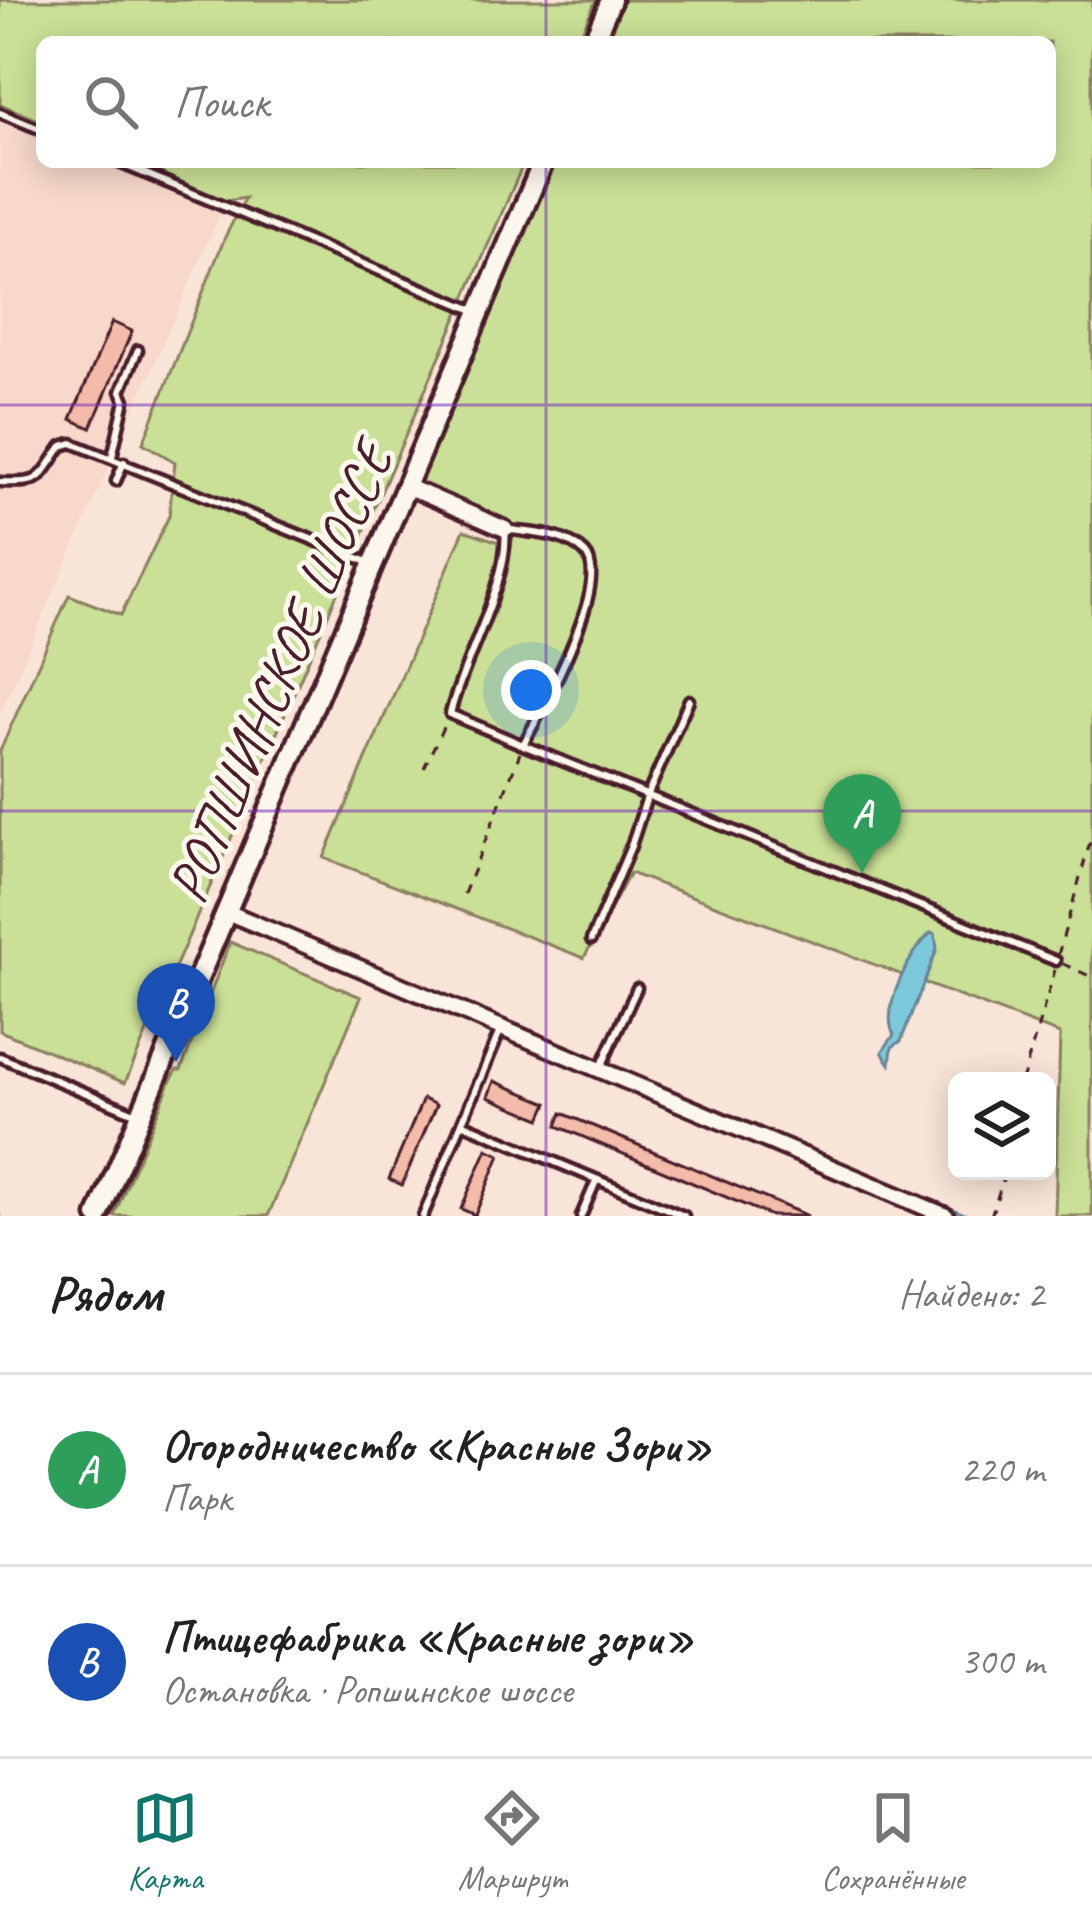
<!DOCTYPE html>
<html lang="ru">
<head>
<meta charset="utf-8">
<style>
	body { margin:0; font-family:Caveat,sans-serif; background:#f2f2f2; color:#222 }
	.controls { position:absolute; right:36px; bottom:36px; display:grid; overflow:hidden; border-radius:18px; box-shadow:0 6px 30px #0003 }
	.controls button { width:108px; height:108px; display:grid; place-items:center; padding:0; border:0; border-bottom:3px solid #e0e0e0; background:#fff; color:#222; font:60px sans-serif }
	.you { position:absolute; left:531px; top:690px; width:42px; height:42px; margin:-30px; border:9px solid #fff; border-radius:50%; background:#1a73e8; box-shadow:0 0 0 18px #1a73e833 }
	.badge { display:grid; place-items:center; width:78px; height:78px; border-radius:50%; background:#0f766e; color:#fff; font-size:39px; font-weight:700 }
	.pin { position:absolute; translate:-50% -99px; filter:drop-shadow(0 3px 6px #0008) }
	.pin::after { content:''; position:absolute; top:63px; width:42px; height:36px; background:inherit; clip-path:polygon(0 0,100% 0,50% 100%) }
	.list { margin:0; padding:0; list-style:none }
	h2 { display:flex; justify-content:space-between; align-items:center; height:156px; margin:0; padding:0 48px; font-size:51px }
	h2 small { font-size:39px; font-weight:400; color:#767676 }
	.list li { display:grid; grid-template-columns:78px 1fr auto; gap:36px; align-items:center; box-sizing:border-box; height:192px; padding:0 48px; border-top:3px solid #e0e0e0 }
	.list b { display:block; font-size:45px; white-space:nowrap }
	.list p { margin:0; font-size:39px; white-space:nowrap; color:#767676 }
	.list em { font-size:39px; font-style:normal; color:#767676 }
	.icon { flex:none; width:66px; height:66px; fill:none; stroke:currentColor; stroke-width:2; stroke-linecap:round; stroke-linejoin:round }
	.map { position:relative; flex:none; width:1092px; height:1216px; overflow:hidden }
	.search { position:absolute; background:#fff; box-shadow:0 6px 30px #0003; left:36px; right:36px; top:36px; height:132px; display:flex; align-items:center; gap:30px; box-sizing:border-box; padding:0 42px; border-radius:18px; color:#767676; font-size:45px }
	.sheet { height:540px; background:#fff }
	nav { display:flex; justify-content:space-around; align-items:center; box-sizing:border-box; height:168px; border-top:3px solid #e0e0e0; background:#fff; font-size:33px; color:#767676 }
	nav a { display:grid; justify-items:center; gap:6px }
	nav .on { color:#0f766e }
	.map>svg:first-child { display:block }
	.built { fill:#f7d8ca }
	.green { fill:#cae096; stroke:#8a8060; stroke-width:3 }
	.water { fill:#7cc9db; stroke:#688595; stroke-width:3 }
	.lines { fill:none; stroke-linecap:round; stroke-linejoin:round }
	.stream { stroke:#688595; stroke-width:3 }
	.building { fill:#f3bba9; stroke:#4a1f2b; stroke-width:3 }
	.service-casing { stroke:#4a1f2b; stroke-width:15 }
	.minor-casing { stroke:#4a1f2b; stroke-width:22 }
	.secondary-casing { stroke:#4a1f2b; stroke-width:27 }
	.path { stroke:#4a1f2b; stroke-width:3; stroke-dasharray:9 9; stroke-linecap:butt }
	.service { stroke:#fbf7ec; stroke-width:6 }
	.minor { stroke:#fbf7ec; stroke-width:14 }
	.secondary { stroke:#fbf7ec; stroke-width:18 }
	.grid { fill:none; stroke:#7b2cbf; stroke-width:3; stroke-opacity:0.55 }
	.labels { text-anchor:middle; stroke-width:10; stroke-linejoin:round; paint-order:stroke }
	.street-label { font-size:57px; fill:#4a1f2b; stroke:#fbf7ec }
</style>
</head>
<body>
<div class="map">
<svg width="1092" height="1216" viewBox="0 0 1092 1216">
	<rect width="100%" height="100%" fill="#f9e5d8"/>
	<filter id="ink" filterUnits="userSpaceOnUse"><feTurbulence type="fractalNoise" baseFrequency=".00833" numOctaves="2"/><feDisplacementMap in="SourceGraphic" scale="24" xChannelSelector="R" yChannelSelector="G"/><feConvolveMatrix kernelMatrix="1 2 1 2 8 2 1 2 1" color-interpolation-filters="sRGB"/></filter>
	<g filter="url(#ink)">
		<!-- built -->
		<path class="built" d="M0,104L42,122V162H135L226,201L0,714Z"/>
		<!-- green -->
		<path class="green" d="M0,0H596L577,42H42V122L0,104Z
			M619,0H1092V1216H1055L1060,1034L630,873L584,958L324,858L464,530L511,546L513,536L411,491L550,162H1050V42H601Z
			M135,162H524L125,1083L0,1031V751L69,595L121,615L169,516L175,462L143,443L225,237L245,198L226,201Z
			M230,942L361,997L268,1216H114L171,1080L177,1070H181Z"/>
		<!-- water -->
		<path class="water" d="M931,933L935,934L937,949L901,1041L892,1047L890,1064L882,1052L894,1035C880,1009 910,951 931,933Z"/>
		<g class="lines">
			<!-- stream -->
			<path class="stream" d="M242,910L969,1216"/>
		</g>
		<!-- building -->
		<path class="building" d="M112,322L132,331L91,428L71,419Z
			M494,1081L548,1103L541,1119L488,1097Z
			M423,1099L436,1105L402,1185L389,1179Z
			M562,1113L612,1134L808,1216H771L652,1166L557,1126Z
			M487,1149L500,1155L475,1215L461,1209Z"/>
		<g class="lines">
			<!-- service casing -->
			<g class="service-casing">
				<path id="service" d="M0,113L42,130
					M117,162L474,310
					M112,457L125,400L121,391L138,350
					M116,481L124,462
					M0,482C44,484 38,479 62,446L72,443L368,562
					M523,745C540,713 613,582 585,553C564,532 532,534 505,529C511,579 462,662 450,714L523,745L1056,961
					M591,940L631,846L648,794L689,700
					M0,1057L137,1114
					M601,1067L637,988
					M462,1123L684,1216
					M423,1216L500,1031
					M581,1216L596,1181"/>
			</g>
			<!-- minor casing -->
			<g class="minor-casing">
				<path id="minor" d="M406,486L505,529
					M227,912L946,1216"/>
			</g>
			<!-- secondary casing -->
			<g class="secondary-casing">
				<path id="secondary" d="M593,42L611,0
					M98,1216L543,162"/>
			</g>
			<!-- path -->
			<path class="path" d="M424,768L446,721
				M464,894L520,753
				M1058,955L1092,835
				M1063,964L1092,977
				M1022,1081L1055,970
				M0,1214L1,1216
				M991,1216L1006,1171"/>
			<!-- service -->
			<use href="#service" class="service"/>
			<!-- minor -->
			<use href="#minor" class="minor"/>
			<!-- secondary -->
			<use href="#secondary" class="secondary"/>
		</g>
	</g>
	<!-- grid -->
	<path class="grid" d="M546,0V42M546,162V1216M0,405H1092M0,811H1092"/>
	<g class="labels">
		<!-- street labels -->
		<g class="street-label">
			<text transform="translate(279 672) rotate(-67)" y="20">РОПШИНСКОЕ ШОССЕ</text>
		</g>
	</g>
</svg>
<div class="controls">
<button><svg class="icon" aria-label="layers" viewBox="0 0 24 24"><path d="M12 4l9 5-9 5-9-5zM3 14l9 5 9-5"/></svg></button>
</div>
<div class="you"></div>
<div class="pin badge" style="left:862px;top:873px;background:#2e9e5b">A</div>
<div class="pin badge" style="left:176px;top:1062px;background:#1a4fb4">B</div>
<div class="search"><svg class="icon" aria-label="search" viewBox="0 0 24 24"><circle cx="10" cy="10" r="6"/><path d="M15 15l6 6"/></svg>Поиск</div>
</div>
<section class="sheet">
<h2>Рядом<small>Найдено: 2</small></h2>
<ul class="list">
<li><span class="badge" style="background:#2e9e5b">A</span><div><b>Огородничество «Красные Зори»</b><p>Парк</p></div><em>220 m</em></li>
<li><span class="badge" style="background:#1a4fb4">B</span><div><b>Птицефабрика «Красные зори»</b><p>Остановка · Ропшинское шоссе</p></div><em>300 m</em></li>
</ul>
</section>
<nav>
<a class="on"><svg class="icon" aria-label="map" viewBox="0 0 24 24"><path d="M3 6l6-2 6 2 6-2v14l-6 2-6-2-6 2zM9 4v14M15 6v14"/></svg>Карта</a>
<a><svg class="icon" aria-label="directions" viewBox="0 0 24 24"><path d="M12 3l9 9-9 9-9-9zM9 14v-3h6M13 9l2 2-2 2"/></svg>Маршрут</a>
<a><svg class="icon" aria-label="saved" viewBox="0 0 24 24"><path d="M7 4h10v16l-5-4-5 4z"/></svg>Сохранённые</a>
</nav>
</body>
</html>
